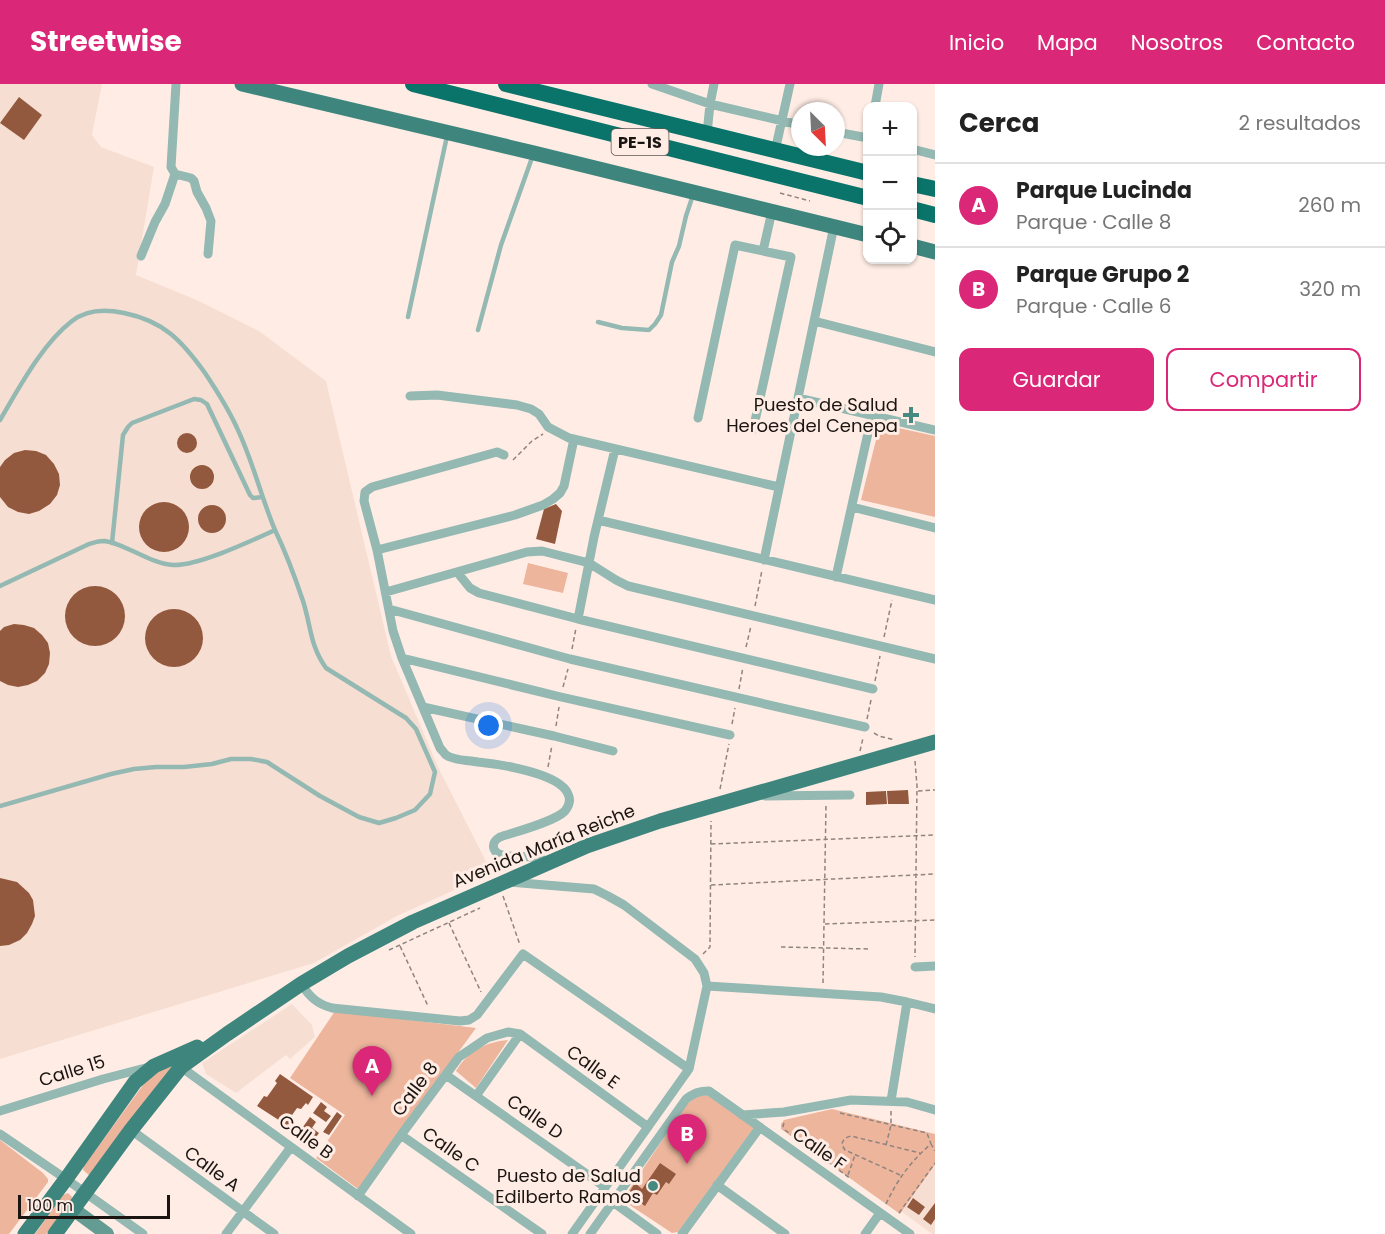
<!DOCTYPE html>
<html lang="es">
<head>
<meta charset="utf-8">
<style>
	body { margin:0; font-family:Poppins,sans-serif; background:#f2f2f2; color:#222 }
	.controls { position:absolute; right:18px; top:18px; display:grid; overflow:hidden; border-radius:12px; box-shadow:0 2px 4px #0004 }
	.controls button { width:54px; height:54px; display:grid; place-items:center; padding:0; border:0; border-bottom:2px solid #e0e0e0; background:#fff; color:#222; font:30px sans-serif }
	.compass { position:absolute; left:791px; top:18px; width:54px; height:54px; border-radius:50%; background:#fff; box-shadow:0 2px 4px #0004; rotate:156deg }
	.scale { position:absolute; left:18px; bottom:15px; width:152px; box-sizing:border-box; padding-left:6px; border:3px solid #1b1512; border-top:0; font-size:16px; line-height:21px; white-space:nowrap; color:#1b1512; -webkit-text-stroke:4px #ffede5; paint-order:stroke }
	.you { position:absolute; left:489px; top:642px; width:21px; height:21px; margin:-15px; border:4px solid #fff; border-radius:50%; background:#1a73e8; box-shadow:0 0 0 9px #1a73e833 }
	.badge { display:grid; place-items:center; width:39px; height:39px; border-radius:50%; background:#db2777; color:#fff; font-size:20px; font-weight:700 }
	.pin { position:absolute; translate:-50% -50px; filter:drop-shadow(0 2px 3px #0008) }
	.pin::after { content:''; position:absolute; top:32px; width:21px; height:18px; background:inherit; clip-path:polygon(0 0,100% 0,50% 100%) }
	.list { margin:0; padding:0; list-style:none }
	h2 { display:flex; justify-content:space-between; align-items:center; height:78px; margin:0; padding:0 24px; font-size:26px }
	h2 small { font-size:20px; font-weight:400; color:#767676 }
	.list li { display:grid; grid-template-columns:39px 1fr auto; gap:18px; align-items:center; box-sizing:border-box; height:84px; padding:0 24px; border-top:2px solid #e0e0e0 }
	.list b { display:block; font-size:22px; white-space:nowrap }
	.list p { margin:0; font-size:20px; white-space:nowrap; color:#767676 }
	.list em { font-size:20px; font-style:normal; color:#767676 }
	.actions { display:flex; gap:12px; padding:18px 24px }
	.actions a { flex:1; padding:14px 0; border:2px solid #db2777; border-radius:12px; text-align:center; font-size:21px; color:#db2777 }
	.actions .main { background:#db2777; color:#fff }
	.icon { flex:none; width:33px; height:33px; fill:none; stroke:currentColor; stroke-width:2; stroke-linecap:round; stroke-linejoin:round }
	.map { position:relative; flex:none; width:935px; height:1150px; overflow:hidden }
	header { display:flex; align-items:center; gap:36px; box-sizing:border-box; height:84px; padding:0 30px; background:#db2777; color:#fff }
	header strong { font-size:28px }
	nav { display:flex; gap:33px; margin-inline-start:auto; font-size:21px }
	main { display:flex }
	aside { flex:1; background:#fff }
	.map>svg:first-child { display:block }
	.built { fill:#f7ded2 }
	.green { fill:#ecb59c }
	.building { fill:#93593e }
	.lines { fill:none; stroke-linecap:round; stroke-linejoin:round }
	.path { stroke:#90847f; stroke-width:1.5; stroke-dasharray:4.5 3; stroke-linecap:butt }
	.lane { stroke:#94b8b2; stroke-width:4.5 }
	.street { stroke:#94b8b2; stroke-width:9 }
	.secondary { stroke:#649b93; stroke-width:14 }
	.primary { stroke:#3e867d; stroke-width:15 }
	.highway { stroke:#0a746a; stroke-width:16 }
	.poi-dot { fill:#448a81; stroke:#ffede5; stroke-width:2 }
	.labels { text-anchor:middle; stroke-width:6; stroke-linejoin:round; paint-order:stroke }
	.shield { fill:#ffede5; stroke:#5f5651; stroke-width:1.5 }
	.shield-label { font-size:16px; font-weight:bold; fill:#1b1512 }
	.poi-label { font-size:18px; fill:#1b1512; stroke:#ffede5; text-anchor:end }
	.street-label { font-size:18px; fill:#1b1512; stroke:#ffede5 }
</style>
</head>
<body>
<header>
<strong>Streetwise</strong>
<nav><a>Inicio</a><a>Mapa</a><a>Nosotros</a><a>Contacto</a></nav>
</header>
<main>
<div class="map">
<svg width="935" height="1150" viewBox="0 0 935 1150">
	<rect width="100%" height="100%" fill="#ffede5"/>
	<!-- built -->
	<path class="built" d="M0,0H102L92,51L101,63L154,83L136,191L199,217L259,247L326,297L391,572L438,683L492,789L397,832L314,879L0,975Z
		M292,920L312,941L315,953L290,975L286,971L236,1009L206,990L202,979Z
		M935,1082V1150H932L902,1128Z"/>
	<!-- green -->
	<path class="green" d="M880,340L935,352V433L861,416Z
		M528,479L568,489L563,509L523,500Z
		M335,927L476,944L358,1105L316,1074L345,1031L290,994Z
		M508,956L476,1004L456,987C468,967 485,958 508,956Z
		M177,979L93,1089L89,1091L83,1086L84,1082L146,997L163,983Z
		M702,1011L709,1012L754,1044L678,1148L672,1149L622,1116L686,1021L693,1015Z
		M832,1025L935,1050V1081L900,1130L781,1045V1040L784,1036Z
		M0,1056L43,1089L48,1095V1098L9,1150H0Z
		M68,1109L72,1113L71,1117L46,1150H35L63,1111Z"/>
	<!-- building -->
	<path class="building" d="M19,13L42,31L24,56L0,39Z
		M177 359a10 10 0 1 1 20 0a10 10 0 1 1-20 0Z
		M25,366L36,367L46,371L54,380L59,390L60,401L57,411L50,420L39,427L29,430L18,428L8,423L0,413V383L5,376L14,369Z
		M190 393a12 12 0 1 1 24 0a12 12 0 1 1-24 0Z
		M139 443a25 25 0 1 1 50 0a25 25 0 1 1-50 0Z
		M556,420L562,427L555,460L536,455L544,425Z
		M198 435a14 14 0 1 1 28 0a14 14 0 1 1-28 0Z
		M65 532a30 30 0 1 1 60 0a30 30 0 1 1-60 0Z
		M145 554a29 29 0 1 1 58 0a29 29 0 1 1-58 0Z
		M14,540L24,541L34,544L42,551L48,559L50,569L49,580L45,589L37,597L28,601L18,603L8,601L0,597V547L4,543Z
		M908,706L909,720H888L887,707Z
		M886,707L887,720L866,721V708Z
		M0,794L17,798L29,809L33,816L35,832L32,840L27,849L20,856L9,861L0,862Z
		M280,990L313,1013L308,1021L306,1019L301,1025L297,1024L290,1034L292,1036L288,1042L257,1022L264,1012L267,1013L277,999L275,997Z
		M321,1018L327,1023L324,1027L331,1032L326,1038L313,1029Z
		M337,1028L342,1032L329,1051L323,1048Z
		M310,1033L316,1038L312,1044L319,1049L311,1060L298,1050Z
		M660,1079L676,1090L669,1100L666,1098L657,1111L653,1109L645,1122L628,1110L635,1099L642,1105Z
		M913,1114L925,1123L919,1131L907,1123Z
		M935,1119V1135L931,1141L923,1135Z"/>
	<g class="lines">
		<!-- path -->
		<path class="path" d="M794,52L800,54
			M780,109L810,117
			M513,376L532,357L543,350
			M755,522L762,486
			M884,553L892,516
			M746,563L751,542
			M572,565L576,544
			M875,597L880,572
			M563,603L568,585
			M739,605L743,583
			M867,635L871,616
			M732,640L735,624
			M556,642L559,623
			M874,649L879,652L895,656
			M860,667L863,654
			M915,677L917,702L915,873
			M548,683L552,661
			M720,705L729,660
			M918,707L935,706
			M711,760L935,751
			M711,801L935,790
			M503,812L520,861
			M449,839L481,908
			M825,840L935,836
			M400,862L428,922
			M781,863L869,865
			M389,866L480,824
			M703,870L710,863L711,737
			M823,899L826,721
			M840,1029L927,1049L931,1060
			M784,1039L783,1042L785,1046L851,1095
			M886,1061L891,1041V1027
			M848,1091L855,1071
			M900,1091L845,1066L842,1061C842,1056 846,1053 851,1052L920,1069
			M886,1120C897,1096 911,1077 931,1060L935,1067
			M899,1129L935,1079"/>
		<!-- lane -->
		<path class="lane" d="M408,233L447,52
			M598,238L622,244L649,246L655,240L661,231L672,178L679,162L686,132L693,111
			M478,246L501,161L533,71
			M0,336C19,304 42,260 72,237C87,225 106,225 124,229C164,237 182,257 205,289C217,307 228,324 237,344C253,377 261,413 275,446C251,457 198,482 173,481C150,480 123,458 103,457C98,457 93,459 89,460L0,502
			M112,459L123,351L128,343L132,339L194,315L201,316L207,320L250,411L253,414L262,413
			M0,722L111,690L134,685L156,683H184L212,680L231,675H251L267,678L320,712L359,733L379,739L396,734L415,726L430,710L435,688L416,645L406,634L326,584C310,562 311,542 303,517C295,493 286,469 275,446"/>
		<!-- street -->
		<path class="street" d="M176,0L171,83L175,90L191,94L194,97L197,108L206,124L211,137L208,170
			M652,0L710,20L800,41
			M875,22L879,0
			M836,48L868,54
			M707,50L710,20L714,0
			M912,65L935,71
			M775,67L790,0
			M763,167L772,127
			M141,172L155,138L165,120L175,90
			M814,237L935,268
			M410,312L437,311L517,321L531,325L539,330L548,343L569,354L779,403
			M798,314L935,346
			M698,334L735,161L791,173L753,346
			M504,371L497,368L372,403L365,408L364,417L377,466L393,547L402,574L440,664C442,666 444,669 446,671C454,677 469,676 478,678C498,680 560,689 568,710C571,716 569,722 565,727C554,738 515,748 500,753C495,756 492,759 494,765C498,776 521,771 531,773C537,774 544,776 550,778
			M852,423L935,444
			M598,436L935,516
			M377,466L515,431L543,421L553,415L560,409L564,402L574,355
			M764,476L834,142
			M457,488L470,504L479,509L578,535L873,605
			M836,493L872,331
			M386,508L527,468L542,467L589,479L616,496L628,502L935,575
			M389,525L570,575L865,643
			M578,535L594,453L615,365
			M402,574L561,613L730,651
			M423,623L554,652L613,667
			M765,712L850,711
			M509,798L594,805L608,812L624,821L695,875L704,889L707,902L689,985L572,1150
			M915,883L935,882
			M301,900C310,913 317,920 332,924L460,937L469,936L477,931L523,870L689,985
			M707,902L881,913L907,918L935,925
			M181,983L411,1150
			M446,991L605,1103
			M476,1012L520,950
			M891,1017L907,918
			M0,1027L103,995L149,983
			M742,1031L784,1028L851,1016L907,1018L935,1026
			M131,1046L274,1150
			M0,1050L66,1095L143,1150
			M401,1051L542,1150
			M717,1101L785,1150
			M358,1112L401,1051L459,973L487,954L508,948L520,950L648,1043
			M613,1118L657,1150
			M226,1150L291,1063
			M590,1150L686,1015C694,1009 699,1007 709,1007L910,1150
			M682,1150L760,1043
			M865,1150L880,1129"/>
		<!-- secondary -->
		<path class="secondary" d="M73,1125L107,1150"/>
		<!-- primary -->
		<path class="primary" d="M242,0L534,69L868,151
			M912,162L935,168
			M25,1150L66,1095L135,998L154,982L197,963
			M55,1150L131,1046L181,983L227,950L301,900L348,872L413,838L587,762L660,737L935,658"/>
		<!-- highway -->
		<path class="highway" d="M413,0L868,114
			M506,0L868,89
			M912,100L935,105
			M912,125L935,131"/>
	</g>
	<!-- markers -->
	<g class="poi-dot">
		<path d="M908 322h6v6h6v6h-6v6h-6v-6h-6v-6h6z"/>
		<circle cx="653" cy="1102" r="6"/>
	</g>
	<g class="labels">
		<!-- shield labels -->
		<rect class="shield" x="611.5" y="45" width="57" height="26" rx="4.5"/>
		<g class="shield-label">
			<text x="640" y="64">PE-1S</text>
		</g>
		<!-- poi labels -->
		<g class="poi-label">
			<text x="898" y="327">Puesto de Salud<tspan x="898" dy="21">Heroes del Cenepa</tspan></text>
			<text x="641" y="1098">Puesto de Salud<tspan x="641" dy="21">Edilberto Ramos</tspan></text>
		</g>
		<!-- street labels -->
		<g class="street-label">
			<text transform="translate(544 762) rotate(-22)" y="6">Avenida María Reiche</text>
			<text transform="translate(593 983) rotate(36)" y="6">Calle E</text>
			<text transform="translate(72 987) rotate(-17)" y="6">Calle 15</text>
			<text transform="translate(415 1005) rotate(-53)" y="6">Calle 8</text>
			<text transform="translate(535 1033) rotate(35)" y="6">Calle D</text>
			<text transform="translate(306 1053) rotate(36)" y="6">Calle B</text>
			<text transform="translate(819 1065) rotate(35)" y="6">Calle F</text>
			<text transform="translate(451 1066) rotate(35)" y="6">Calle C</text>
			<text transform="translate(212 1085) rotate(36)" y="6">Calle A</text>
		</g>
	</g>
</svg>
<div class="controls">
<button>+</button>
<button>−</button>
<button><svg class="icon" aria-label="locate" viewBox="0 0 24 24"><circle cx="12" cy="12" r="6"/><path d="M12 2v4M12 18v4M2 12h4M18 12h4"/></svg></button>
</div>
<svg class="compass" viewBox="-18 -18 36 36"><path d="M0-13l5 13h-10z" fill="#e53935"/><path d="M0 13l5-13h-10z" fill="#767676"/></svg>
<div class="scale">100 m</div>
<div class="you"></div>
<div class="pin badge" style="left:372px;top:1012px">A</div>
<div class="pin badge" style="left:687px;top:1080px">B</div>
</div>
<aside>
<h2>Cerca<small>2 resultados</small></h2>
<ul class="list">
<li><span class="badge">A</span><div><b>Parque Lucinda</b><p>Parque · Calle 8</p></div><em>260 m</em></li>
<li><span class="badge">B</span><div><b>Parque Grupo 2</b><p>Parque · Calle 6</p></div><em>320 m</em></li>
</ul>
<div class="actions"><a class="main">Guardar</a><a>Compartir</a></div>
</aside>
</main>
</body>
</html>
